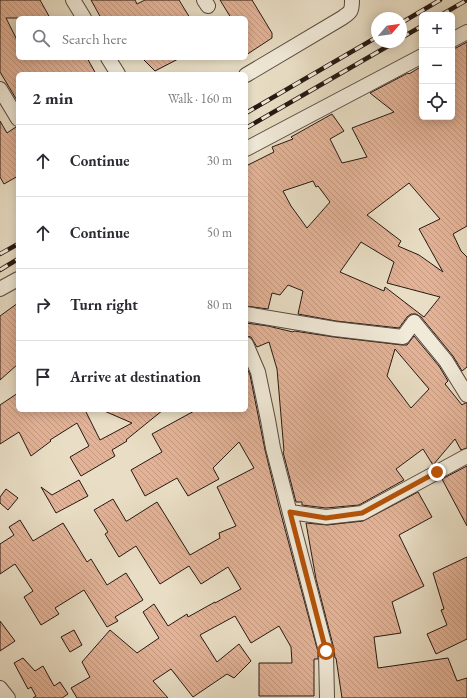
<!DOCTYPE html>
<html lang="en">
<head>
<meta charset="utf-8">
<style>
	body { margin:0; font-family:"EB Garamond",serif; background:#f2f2f3; color:#2b2b33 }
	.controls { position:absolute; right:12px; top:12px; display:grid; overflow:hidden; border-radius:6px; box-shadow:0 2px 10px #0003 }
	.controls button { width:36px; height:36px; display:grid; place-items:center; padding:0; border:0; border-bottom:1px solid #e1e1e2; background:#fff; color:#2b2b33; font:20px sans-serif }
	.compass { position:absolute; left:371px; top:12px; width:36px; height:36px; border-radius:50%; background:#fff; box-shadow:0 2px 10px #0003; rotate:61deg }
	.stop { position:absolute; width:12px; height:12px; margin:-9px; border:3px solid #b45309; border-radius:50%; background:#fff }
	.stop.end { background:#b45309; border-color:#fff; box-shadow:0 1px 4px #0008 }
	.list { margin:0; padding:0; list-style:none }
	h2 { display:flex; justify-content:space-between; align-items:center; height:52px; margin:0; padding:0 16px; font-size:17px }
	h2 small { font-size:13px; font-weight:400; color:#7c7c81 }
	.list li { display:grid; grid-template-columns:26px 1fr auto; gap:12px; align-items:center; box-sizing:border-box; height:72px; padding:0 16px; border-top:1px solid #e1e1e2 }
	.list b { display:block; font-size:15px; white-space:nowrap }
	.list em { font-size:13px; font-style:normal; color:#7c7c81 }
	.icon { flex:none; width:22px; height:22px; fill:none; stroke:currentColor; stroke-width:2; stroke-linecap:round; stroke-linejoin:round }
	.map { position:relative; flex:none; width:467px; height:698px; overflow:hidden }
	.search { position:absolute; background:#fff; box-shadow:0 2px 10px #0003; left:16px; top:16px; width:232px; height:44px; display:flex; align-items:center; gap:10px; box-sizing:border-box; padding:0 14px; border-radius:6px; color:#7c7c81; font-size:15px }
	.panel { position:absolute; background:#fff; box-shadow:0 2px 10px #0003; left:16px; top:72px; width:232px; height:340px; border-radius:6px }
	.map>svg:first-child { display:block }
	.building { fill:url(#building-back-hatch); stroke:#261913; fill-rule:evenodd }
	.lines { fill:none; stroke-linecap:round; stroke-linejoin:round }
	.minor-casing { stroke:#574a40; stroke-width:16 }
	.minor { stroke:#f1ead9; stroke-width:14 }
	.rail-casing { stroke:#261913; stroke-width:4.5 }
	.rail { stroke:#f1ead9; stroke-width:3; stroke-dasharray:9; stroke-linecap:butt }
	.route { stroke:#b45309; stroke-width:5 }
</style>
</head>
<body>
<div class="map">
<svg width="467" height="698" viewBox="0 0 467 698">
	<defs>
		<pattern id="building-back-hatch" width="6" height="6" patternUnits="userSpaceOnUse"><rect width="6" height="6" fill="#e4b397"/><path d="M-1 5l2 2M0 0l6 6M5-1l2 2" fill="none" stroke="#c39981"/></pattern>
	</defs>
	<rect width="100%" height="100%" fill="#e9dec5"/>
	<filter id="stains"><feTurbulence type="fractalNoise" baseFrequency=".005" numOctaves="4"/><feColorMatrix values="0 0 0 0 .2 0 0 0 0 .09 0 0 0 0 .02 0 0 0 .5 -.17"/></filter>
	<radialGradient id="worn" r=".72"><stop offset=".6" stop-color="#630" stop-opacity="0"/><stop offset="1" stop-color="#630" stop-opacity=".3"/></radialGradient>
	<!-- building -->
	<path class="building" d="M0,0H40L50,18H6L18,42V58H87L96,74H18V102L0,72Z
		M91,0H135L137,4L145,0H179L190,18H101Z
		M220,0H252L272,33V38L246,55V18H231Z
		M467,42V226L453,234L461,251L467,257V367L462,371L453,356L421,317L416,314H411L407,317L399,328L336,321L298,314L303,291L288,285L280,295L272,293L268,309L246,306V166L274,152L272,147L293,139L291,137L332,114L344,131L330,139L342,163L367,157L352,128L394,112L370,93L408,73L409,74L422,66V117H452V48H456ZM313,181L316,187L318,186L330,202L307,228L291,206L283,191ZM409,183L440,219L419,229L443,272L419,255L398,246L401,241L367,215ZM361,242L394,262L387,283L440,297L424,317L385,287L384,291L340,272Z
		M142,58H180L155,71Z
		M0,121L7,133L16,127H18V176L4,184L0,177Z
		M18,303V364L0,380V316Z
		M246,323L268,326L293,332L294,331L334,337L402,345H407L414,336L439,366L448,381L445,384L462,405L465,403H467V448L461,450L455,439L433,465L423,449L396,469L404,480L359,505L326,508L302,505V502H296L283,452L284,451L277,369L269,342L257,347L251,337L246,336ZM395,349L429,389L411,408L387,376Z
		M246,366L250,375L265,450L278,503L318,652V659H314V696H259V663H292L291,647L279,626L251,643L235,616L200,635L217,662L239,644L251,661L234,678L227,674L193,697L171,669L153,681L168,698H77L71,688L90,677L82,662L110,630L137,653L159,638L143,612L154,604L168,626L187,614L188,617L215,602V603L241,589L228,567L201,584L189,566L160,584L136,546L119,557L105,534L108,532L94,510L113,499L126,521H127L157,502L190,555L220,538L219,533L236,526L217,487L254,468L239,442L213,468L219,479L188,496L177,478L145,496L131,470L162,452L152,434L196,410H246Z
		M18,393V410H85L100,440L132,423L102,410H163L126,440L127,441L112,450L115,456L81,476L70,457L89,446L77,423L50,440L51,441L31,456L19,432L0,444V405Z
		M467,466V526L442,479Z
		M79,480L88,496L56,513L41,487L52,495Z
		M6,489L18,498L8,510L0,503V497Z
		M418,492L432,517L399,535L424,586L392,602L401,633L374,637L378,668L448,658L457,681L467,678V698H342L336,658H335L334,649L316,579L306,523L327,525L363,521Z
		M20,520L33,541L63,523L87,562L91,559L107,585L126,573L143,600L115,617L118,621L107,627L84,590L55,608L59,614L41,625L24,597L33,591L15,564L0,574V544L14,535L9,527Z
		M467,557V639L436,654L427,634L447,625L441,610L444,609L433,573Z
		M0,621L15,641L0,651Z
		M74,630L82,645L70,652L61,637Z
		M23,658L35,671L43,666L54,686L60,682L68,694L62,698H33L36,696L31,687L28,689L14,663Z"/>
	<g class="lines">
		<!-- minor casing -->
		<g class="minor-casing">
			<path id="minor" d="M73,0L84,18
				M204,0L208,6
				M452,40L467,32
				M108,58L118,74
				M246,75L342,18C351,12 352,11 352,0
				M0,89L18,119
				M246,149L422,56
				M0,289L18,279
				M246,314L335,329L403,337L414,322L446,361L467,395
				M246,344L258,372L268,420L273,448L326,651L327,698
				M290,512L326,517L362,513L467,456
				M0,688L8,698"/>
		</g>
		<!-- minor -->
		<use href="#minor" class="minor"/>
		<!-- rail casing -->
		<g class="rail-casing">
			<path id="rail" d="M441,15L467,0
				M401,23L440,0
				M401,38L422,26
				M246,113L377,37
				M246,128L395,42
				M0,254L18,244
				M0,270L18,259"/>
		</g>
		<!-- rail -->
		<use href="#rail" class="rail"/>
	</g>
	<g class="lines">
		<!-- route -->
		<path class="route" d="M326,651L290,512L326,518L362,513L437,472"/>
	</g>
	<rect width="100%" height="100%" filter="url(#stains)"/>
	<rect width="100%" height="100%" fill="url(#worn)"/>
</svg>
<div class="controls">
<button>+</button>
<button>−</button>
<button><svg class="icon" aria-label="locate" viewBox="0 0 24 24"><circle cx="12" cy="12" r="6"/><path d="M12 2v4M12 18v4M2 12h4M18 12h4"/></svg></button>
</div>
<svg class="compass" viewBox="-18 -18 36 36"><path d="M0-13l5 13h-10z" fill="#e53935"/><path d="M0 13l5-13h-10z" fill="#7c7c81"/></svg>
<div class="stop" style="left:326px;top:651px"></div>
<div class="stop end" style="left:437px;top:472px"></div>
<div class="search"><svg class="icon" aria-label="search" viewBox="0 0 24 24"><circle cx="10" cy="10" r="6"/><path d="M15 15l6 6"/></svg>Search here</div>
<section class="panel">
<h2>2 min<small>Walk · 160 m</small></h2>
<ul class="list">
<li><svg class="icon" aria-label="ahead" viewBox="0 0 24 24"><path d="M12 20V5M6 11l6-6 6 6"/></svg><div><b>Continue</b></div><em>30 m</em></li>
<li><svg class="icon" aria-label="ahead" viewBox="0 0 24 24"><path d="M12 20V5M6 11l6-6 6 6"/></svg><div><b>Continue</b></div><em>50 m</em></li>
<li><svg class="icon" aria-label="right" viewBox="0 0 24 24"><path d="M7 20v-9h11M14 6l5 5-5 5"/></svg><div><b>Turn right</b></div><em>80 m</em></li>
<li><svg class="icon" aria-label="arrive" viewBox="0 0 24 24"><path d="M6 21V4h12l-3 4 3 4H6"/></svg><div><b>Arrive at destination</b></div></li>
</ul>
</section>
</div>
</body>
</html>
